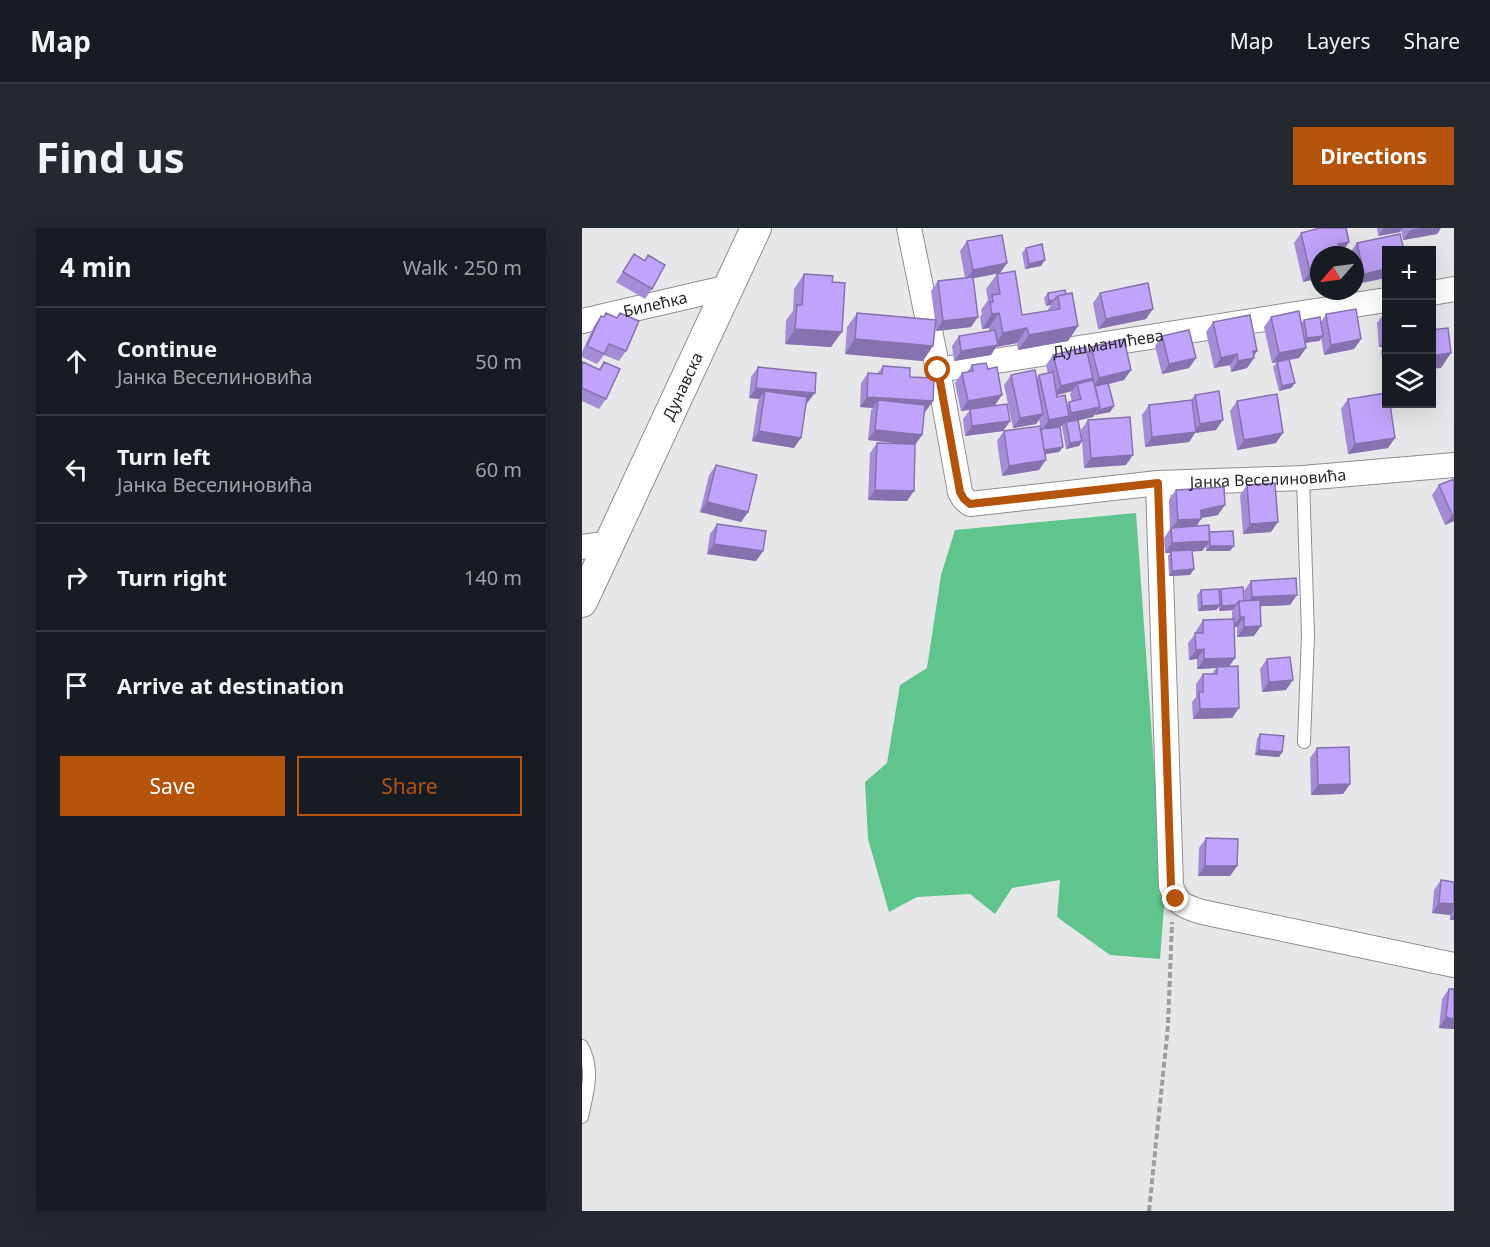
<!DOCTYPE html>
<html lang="en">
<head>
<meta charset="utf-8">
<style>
	body { margin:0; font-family:"Noto Sans",sans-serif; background:#242831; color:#f1f3f6 }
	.controls { position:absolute; right:18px; top:18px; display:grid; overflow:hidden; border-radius:0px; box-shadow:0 6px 24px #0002 }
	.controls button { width:54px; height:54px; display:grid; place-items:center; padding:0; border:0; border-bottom:2px solid #363941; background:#171b24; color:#f1f3f6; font:30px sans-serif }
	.compass { position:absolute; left:728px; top:18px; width:54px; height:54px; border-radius:50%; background:#171b24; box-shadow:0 6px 24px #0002; rotate:242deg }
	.stop { position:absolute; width:18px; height:18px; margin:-14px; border:4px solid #b45309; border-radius:50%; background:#fff }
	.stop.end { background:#b45309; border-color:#fff; box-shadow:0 2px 6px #0008 }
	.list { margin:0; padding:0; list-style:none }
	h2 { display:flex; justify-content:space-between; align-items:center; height:78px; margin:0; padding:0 24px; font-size:26px }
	h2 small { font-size:20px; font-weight:400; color:#9ea1a6 }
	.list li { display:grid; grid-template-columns:39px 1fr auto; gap:18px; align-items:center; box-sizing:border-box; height:108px; padding:0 24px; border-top:2px solid #363941 }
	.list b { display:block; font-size:22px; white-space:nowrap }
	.list p { margin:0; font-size:20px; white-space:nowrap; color:#9ea1a6 }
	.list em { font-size:20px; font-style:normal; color:#9ea1a6 }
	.actions { display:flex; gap:12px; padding:18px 24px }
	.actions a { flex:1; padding:14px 0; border:2px solid #b45309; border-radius:0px; text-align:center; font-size:21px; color:#b45309 }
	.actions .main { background:#b45309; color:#fff }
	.icon { flex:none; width:33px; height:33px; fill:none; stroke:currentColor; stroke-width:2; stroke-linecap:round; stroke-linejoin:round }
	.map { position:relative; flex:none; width:872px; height:983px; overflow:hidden; border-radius:0px }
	header { display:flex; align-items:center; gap:36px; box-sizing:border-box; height:84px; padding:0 30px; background:#171b24; border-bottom:2px solid #363941 }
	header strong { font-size:28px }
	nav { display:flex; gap:33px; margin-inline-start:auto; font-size:21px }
	.intro { display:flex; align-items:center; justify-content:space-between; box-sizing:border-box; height:144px; padding:0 36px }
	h1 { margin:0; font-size:42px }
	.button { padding:15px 27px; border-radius:0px; background:#b45309; color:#fff; font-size:21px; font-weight:700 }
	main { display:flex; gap:36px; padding:0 36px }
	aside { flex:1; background:#171b24; border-radius:0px; box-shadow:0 6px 24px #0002 }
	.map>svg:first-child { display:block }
	.forest { fill:#5fc58d }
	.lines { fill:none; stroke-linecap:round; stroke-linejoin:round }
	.service-casing { stroke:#8f8f91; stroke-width:14 }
	.minor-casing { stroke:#8f8f91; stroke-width:26 }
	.tertiary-casing { stroke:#8f8f91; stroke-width:32 }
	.path { stroke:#9e9ea0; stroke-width:4; stroke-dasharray:6 3; stroke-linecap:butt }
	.service { stroke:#fff; stroke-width:12 }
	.minor { stroke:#fff; stroke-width:24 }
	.tertiary { stroke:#fff; stroke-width:30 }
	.wall { fill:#a58cd7; fill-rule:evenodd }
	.shaded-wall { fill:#8672af }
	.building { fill:#c0a3fa; stroke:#8672af; stroke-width:1.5 }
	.route { stroke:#b45309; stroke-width:8 }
	.labels { text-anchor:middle; stroke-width:4.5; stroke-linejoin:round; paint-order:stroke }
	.street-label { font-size:16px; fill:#282829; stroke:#fff }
</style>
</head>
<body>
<header>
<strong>Map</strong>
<nav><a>Map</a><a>Layers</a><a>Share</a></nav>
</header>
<div class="intro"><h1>Find us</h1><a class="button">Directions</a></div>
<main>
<aside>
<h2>4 min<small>Walk · 250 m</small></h2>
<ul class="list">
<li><svg class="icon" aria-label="ahead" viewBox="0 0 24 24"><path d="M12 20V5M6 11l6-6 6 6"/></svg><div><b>Continue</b><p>Јанка Веселиновића</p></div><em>50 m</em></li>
<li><svg class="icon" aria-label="left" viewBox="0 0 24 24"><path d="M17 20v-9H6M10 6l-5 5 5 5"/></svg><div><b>Turn left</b><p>Јанка Веселиновића</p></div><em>60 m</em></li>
<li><svg class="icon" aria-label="right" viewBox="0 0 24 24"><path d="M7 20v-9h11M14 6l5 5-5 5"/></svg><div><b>Turn right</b></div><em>140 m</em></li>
<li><svg class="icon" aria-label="arrive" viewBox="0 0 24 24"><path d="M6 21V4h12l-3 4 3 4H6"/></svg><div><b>Arrive at destination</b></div></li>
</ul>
<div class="actions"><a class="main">Save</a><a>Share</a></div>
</aside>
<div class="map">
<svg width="872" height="983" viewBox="0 0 872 983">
	<rect width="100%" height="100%" fill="#e7e7ea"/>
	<!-- forest -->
	<path class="forest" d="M554,285L582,678L578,731L528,727L475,689L478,652L430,660L413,686L388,666L335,669L307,684L286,611L283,554L305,535L318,457L345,440L359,347L373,302Z"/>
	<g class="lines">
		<!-- service casing -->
		<g class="service-casing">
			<path id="service" d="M721,250L726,407L722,514
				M0,818C13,842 5,865 0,889"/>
		</g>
		<!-- minor casing -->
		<g class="minor-casing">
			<g id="minor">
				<path id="s1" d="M327,0L356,142L378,264L382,271L388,276L576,255L721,250L872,237"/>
				<path d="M850,65L872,61"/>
				<path id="s2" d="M0,93L147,59"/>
				<path id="s3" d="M356,142L804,72"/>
				<path d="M576,255L589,658C596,677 601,678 620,684L872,737"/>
				<path d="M0,319L27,315"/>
			</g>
		</g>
		<!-- tertiary casing -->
		<g class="tertiary-casing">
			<g id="tertiary">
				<path id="s4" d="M0,374L174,0"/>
			</g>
		</g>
		<!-- path -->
		<path class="path" d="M567,983L586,798L590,694"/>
		<!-- service -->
		<use href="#service" class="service"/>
		<!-- minor -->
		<use href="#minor" class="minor"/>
		<!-- tertiary -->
		<use href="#tertiary" class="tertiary"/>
	</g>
	<!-- wall -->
	<path class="wall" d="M795,0H859L855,6L821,12L819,2L818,4L796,8Z
		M719,5L767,14L760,24H758L737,50L721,54L712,15Z
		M385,13L425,35L418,45L392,50L389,99L354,103L353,97L341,133L263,126L265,99L275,85L353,92L349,63L356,53L383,50L378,23Z
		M775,15L822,22L775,56L773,48V27H769L768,25Z
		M444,20L459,38L443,41L440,25Z
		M52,26L62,32L66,27L70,61L63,71L34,54Z
		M222,46L249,119L203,116L204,92L211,83L212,61Z
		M415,46L440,87L465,83L469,77L464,78L462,70L466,65L484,66L496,98L486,113L436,122L435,115L414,119L409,127L372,133L370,118L377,108L407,103V100L400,101L398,89L400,86L399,82L406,72L404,61Z
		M518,65L564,91L516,101L511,75Z
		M24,85L34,90L38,85L44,123L37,133L22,127L15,136L0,129V124L12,98L19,88L21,89Z
		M802,85H804V162L799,123L802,119H797L795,95Z
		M744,86L779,111L772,121L742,127L739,110L737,113L723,115L724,120L717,130L707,132L713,155L709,160L697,163L691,139L695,134L690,135L682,99L689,89L719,95L722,92L739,94Z
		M631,94L675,123L672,128V130L665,140L649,144L648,137L632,140L624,104Z
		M580,108L614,130L607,140L580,146L573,118Z
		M509,119L549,142L542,152L527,156L532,178L528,184L513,187V185L511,189L496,192L500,210L499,202L506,192L544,237L502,240L500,213L497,218L484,221L480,199L482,195L480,198L467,200L481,219L477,224L463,226L457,242L420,248L415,213L422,203L459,201L457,191L454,196L431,200L422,157L429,147L454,151L457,147L466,145L464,137L471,127L505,125ZM490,163L488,166L490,174H487L485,177L475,169V167Z
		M22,134L24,171L17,181L0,173V136L17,141Z
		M390,137L406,141L420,167L413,177L394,181L428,193L421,203L383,208L381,191L388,182L379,183L373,155L380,145L385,144Z
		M301,138L328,149L351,173L343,184L342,183L340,207L333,216L325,273L286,272L288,225L295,215L321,216L286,212L289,182L291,180L278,179L279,155L286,145L295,146Z
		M176,139L225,175H224L212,220L170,213L176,173L177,171L167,170L169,149Z
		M613,167L634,202L613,205L607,214L563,219L560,187L567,177L609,172Z
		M766,171L806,220L766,226L759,181Z
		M655,173L694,215L655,222L648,183Z
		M134,237L166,284L159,294L118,284L127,247Z
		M665,257L689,304L661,306L658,267Z
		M857,257L872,293L863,297L850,267Z
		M594,262L636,287L619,290L615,298L627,304L648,323H624V318L620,323H610L608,347L587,348L586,328L588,325H583L582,310L588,301L587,272Z
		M135,296L181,323L174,333L125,326L128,306Z
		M669,353L708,377L678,378L672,408L655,409V399H652L653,430L647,438L657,480L650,490L611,491L610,474L614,469V456L621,446H630L634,440L615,441V431L607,432L606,415L614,405V403L621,392L650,391V383L651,382L637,383V379L634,382L616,383L615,367L619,362L637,363L639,361L663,373L662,363Z
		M685,431L704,462L680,464L678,441Z
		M678,506L700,524L697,529L673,527L675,511Z
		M735,520L768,556L761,566L729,567L728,530Z
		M624,610L655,638L648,648H616L617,620Z
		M859,652L872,654V692H868V687L850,685L852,662Z
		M867,761L872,801L857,800L860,771Z"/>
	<!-- shaded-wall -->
	<path class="shaded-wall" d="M802,0H821L818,4L796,8Z
		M838,0H859L855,6L821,12L828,2Z
		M767,14L760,24L749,26L756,16Z
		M463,32L459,38L443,41L447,36Z
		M425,35L418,45L383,52L391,42Z
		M804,41V50L775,56L782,46Z
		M737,42V50L721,54L728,44Z
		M472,72L469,77L464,78L467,73Z
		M571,81L564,91L516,101L524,91Z
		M417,85L407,100L400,101L410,86Z
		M396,89L389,99L354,103L361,93Z
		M496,98L486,113L436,122L447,107Z
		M445,100L435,115L414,119L409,127L372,133L379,123L412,118L421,105Z
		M213,101L260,104L249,119L203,116Z
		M741,108L737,113L721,115L725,110Z
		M804,109V115L802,119H797Z
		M273,111L351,118L341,133L263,126Z
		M779,111L772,121L742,127L749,117Z
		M724,120L717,130L690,135L697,125Z
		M671,123H675L669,131L672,130L665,140L649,144L656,133Z
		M869,125L859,140L849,141V128Z
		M655,126L648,137L632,140L639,130Z
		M614,130L607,140L580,146L587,136Z
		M549,142L542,152L510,160L517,150Z
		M511,150L504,160L495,156L490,163L471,168L479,158Z
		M713,155L709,160L697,163L700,158Z
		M174,160L233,165L225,175L182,172L183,163L177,171L167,170Z
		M420,167L413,177L379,183L386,173Z
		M285,169L351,173L343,184L295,180L296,172L291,180L278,179Z
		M532,178L528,184L513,187L517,182Z
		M518,179L511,189L482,196L489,185Z
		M461,186L454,196L431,200L438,190Z
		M487,188L480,198L460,202L467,192Z
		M641,192L634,202L613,205L607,214L563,219L570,209L612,204L618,196Z
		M428,193L421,203L383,208L390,198Z
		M293,202L340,207L333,217L286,212Z
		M177,203L219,210L212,220L170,213Z
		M701,205L694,215L655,222L662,212Z
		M813,210L806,220L766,226L773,216Z
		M500,213L497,218L484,221L488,215Z
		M481,219L477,224L458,227L462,222Z
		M551,227L544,237L502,240L509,230Z
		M464,232L457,242L420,248L427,238Z
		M293,262L332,263L325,273L286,272Z
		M125,274L166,284L159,294L118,284Z
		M643,277L636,287L614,291H619L612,301L588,303L596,292L619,282Z
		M872,286V293L863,297L870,287Z
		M696,294L689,304L661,306L668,296Z
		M628,313L620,323L589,325V323L588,325H583L590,315Z
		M132,316L181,323L174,333L125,326Z
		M628,318H652L648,323H624Z
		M612,341L608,347L587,348L590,343Z
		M715,367L708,377L663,379L670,369Z
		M638,377L634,382L616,383L620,378Z
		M654,377L651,382L637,383L640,378Z
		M658,389H662L655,399H651Z
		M679,398L672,408L655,409L662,399Z
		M622,421L615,431L607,432L614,422Z
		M653,430L646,440L635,439L634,440L615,441L622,431Z
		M711,452L704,462L680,464L687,454Z
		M657,480L650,490L611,491L618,481Z
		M677,522L700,524L697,529L673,527Z
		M768,556L761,566L729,567L736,557Z
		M623,638H655L648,648H616Z
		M857,675L872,676V682L868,687L850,685Z
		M872,686V692H868Z
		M864,789L872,791V801L857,800Z"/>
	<!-- building -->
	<path class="building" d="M738,0H764L767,14L756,16L758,27H737V42L728,44L719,5Z
		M818,6L822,22H804V41L782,46L775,15Z
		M420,7L425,35L391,42L385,13Z
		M460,16L463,32L447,36L444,20Z
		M52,26L63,33L66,27L83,37L70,61L41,44Z
		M433,43L440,87L478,81L476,68L490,65L496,98L447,107L445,100L421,105L417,85L410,86L408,74H411L410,67L418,66L415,46Z
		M222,46L251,48L250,54L263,55L260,104L213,101L215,77H220Z
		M391,49L396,89L361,93L356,53Z
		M566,55L571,81L524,91L518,65Z
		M483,62L484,66L476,68L472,72L467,73L466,65Z
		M774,81L779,111L749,117L744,86Z
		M717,83L724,120L697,125L689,89Z
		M24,85L35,90L38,85L57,93L44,123L27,116L22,126L5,118L19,88L22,89Z
		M275,85L354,92L351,118L273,111Z
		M802,85H804V109Z
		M668,87L675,123H671L672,130L656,133L655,126L639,130L631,94Z
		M738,89L741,108L725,110L722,92Z
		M866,100L869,125L849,128V102Z
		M413,102L416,117L379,123L377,108Z
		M607,102L614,130L587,136L580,108Z
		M542,111L549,142L517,150L509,119Z
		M504,119L511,150L479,158L471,127Z
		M707,131L713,155L700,158L695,134Z
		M1,134L18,142L22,134L38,141L24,171L0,160V137Z
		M404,135L406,141L415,139L420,167L386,173L380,145L391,143L390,137Z
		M301,138L328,140V149L352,150L351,173L285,169L286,145L300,146Z
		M176,139L234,145L233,165L174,160Z
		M849,141L851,154L849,155Z
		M453,142L461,186L438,190L429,147Z
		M471,144L475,169L483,167L487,188L467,192L457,147Z
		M511,152L518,179L489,185L487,174L499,171L495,156Z
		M526,155L532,178L517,182L518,179L513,158Z
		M183,163L225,169L219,210L177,203Z
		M637,163L641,192L618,196L613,167Z
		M804,165V176H808L813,210L773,216L766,171Z
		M695,166L701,205L662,212L655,173Z
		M296,172L343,177L340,207L293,202Z
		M610,172L614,204L570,209L567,177Z
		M425,176L428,193L390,198L388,181Z
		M548,189L551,227L509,230L506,192Z
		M496,192L500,213L488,215L484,194Z
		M458,198L464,232L427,238L422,203Z
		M478,199L481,219L462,222L459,201Z
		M295,215L333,216L332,263L293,262Z
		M134,237L175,247L166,284L125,274Z
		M872,251V286L870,287L857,257Z
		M693,255L696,294L668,296L665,257Z
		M642,259L643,277L619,282V291L596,292L594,262Z
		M135,296L184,303L181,323L132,316Z
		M627,297L628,313L590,315L589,300Z
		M651,303L652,318H628L627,304Z
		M610,322L612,341L590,343L589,323Z
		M714,350L715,367L670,369L669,353Z
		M661,359L662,373H657L654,377L640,378L639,361Z
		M637,361L638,377L620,378L619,362Z
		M678,372L679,398L662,399V389H658L657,373Z
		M652,391L653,430L622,431V421L614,422L613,405H621V392Z
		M708,429L711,452L687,454L685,431Z
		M656,438L657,480L618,481L617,464H621V446H635V439Z
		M678,506L702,508L700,524L677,522Z
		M767,519L768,556L736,557L735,520Z
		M624,610L656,611L655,638H623Z
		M859,652L872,654V676L857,675Z
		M867,761H872V791L864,789Z"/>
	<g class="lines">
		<!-- route -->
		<path class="route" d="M356,142L378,264L382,271L388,276L576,255L589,658L594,671"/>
	</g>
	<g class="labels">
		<!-- street labels -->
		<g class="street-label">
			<text dy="6" stroke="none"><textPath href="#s2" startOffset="75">Билећка</textPath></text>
			<text dy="6" stroke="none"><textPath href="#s3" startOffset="172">Душманићева</textPath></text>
			<text dy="6" stroke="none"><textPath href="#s4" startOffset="238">Дунавска</textPath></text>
			<text dy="6" stroke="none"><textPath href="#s1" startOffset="584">Јанка Веселиновића</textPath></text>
		</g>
	</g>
</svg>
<div class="controls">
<button>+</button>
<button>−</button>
<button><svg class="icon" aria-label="layers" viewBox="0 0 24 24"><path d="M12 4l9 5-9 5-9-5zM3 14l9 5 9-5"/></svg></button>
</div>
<svg class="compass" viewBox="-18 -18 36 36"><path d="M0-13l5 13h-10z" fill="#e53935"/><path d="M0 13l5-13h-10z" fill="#9ea1a6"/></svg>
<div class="stop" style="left:356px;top:142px"></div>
<div class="stop end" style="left:594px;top:671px"></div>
</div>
</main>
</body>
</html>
